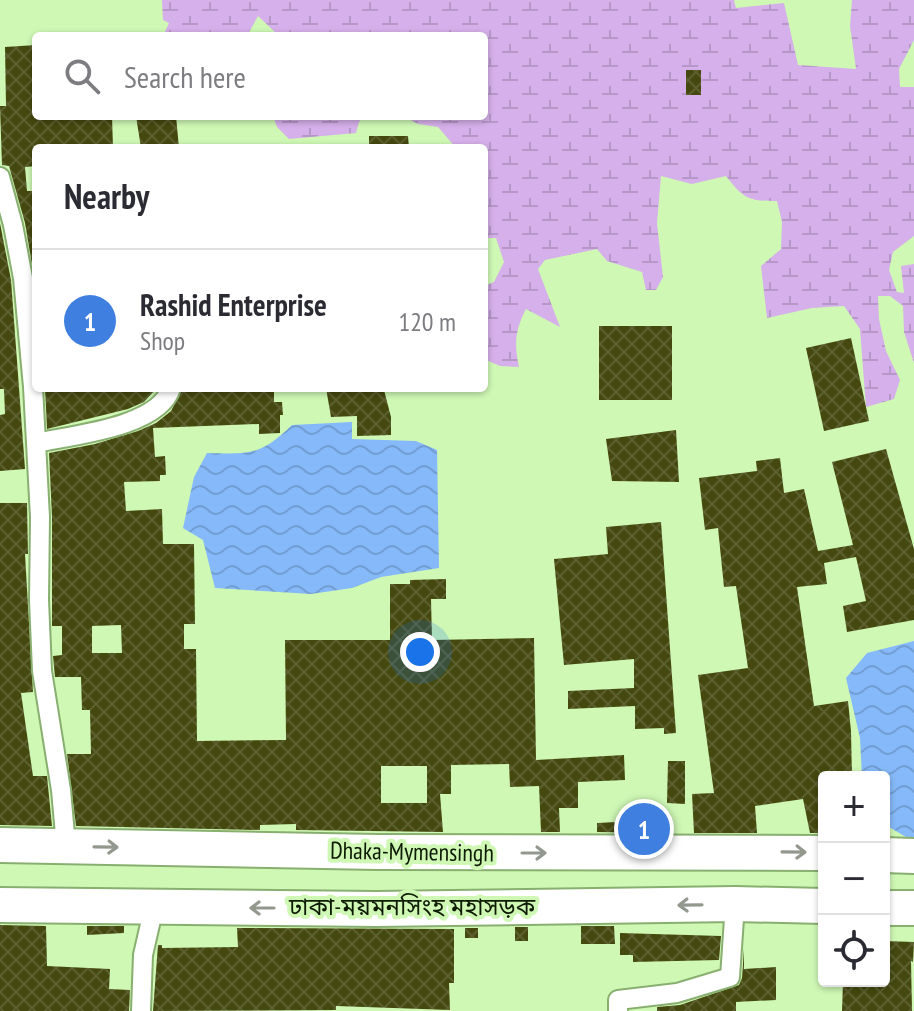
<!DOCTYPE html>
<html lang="en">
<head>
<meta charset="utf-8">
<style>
	body { margin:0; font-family:"PT Sans Narrow","Noto Sans Bengali",sans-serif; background:#f2f2f3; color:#2b2b33 }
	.controls { position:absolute; right:24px; bottom:24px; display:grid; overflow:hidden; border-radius:8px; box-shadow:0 2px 6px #0004 }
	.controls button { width:72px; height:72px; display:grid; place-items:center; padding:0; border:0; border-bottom:2px solid #e1e1e2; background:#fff; color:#2b2b33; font:40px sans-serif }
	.you { position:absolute; left:420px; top:652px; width:28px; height:28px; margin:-20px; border:6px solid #fff; border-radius:50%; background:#1a73e8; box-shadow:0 0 0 12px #1a73e833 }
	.badge { display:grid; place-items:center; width:52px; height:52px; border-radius:50%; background:#9345b6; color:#fff; font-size:26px; font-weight:700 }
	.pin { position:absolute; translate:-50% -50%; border:4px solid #fff; box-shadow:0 2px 8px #0006 }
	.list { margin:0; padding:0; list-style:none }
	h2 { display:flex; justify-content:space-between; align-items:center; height:104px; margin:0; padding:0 32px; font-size:34px }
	h2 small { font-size:26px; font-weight:400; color:#7c7c81 }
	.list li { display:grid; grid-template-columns:52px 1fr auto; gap:24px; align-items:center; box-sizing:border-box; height:144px; padding:0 32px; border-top:2px solid #e1e1e2 }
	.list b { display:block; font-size:30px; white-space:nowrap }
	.list p { margin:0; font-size:26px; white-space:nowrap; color:#7c7c81 }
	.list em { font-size:26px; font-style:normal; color:#7c7c81 }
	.icon { flex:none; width:44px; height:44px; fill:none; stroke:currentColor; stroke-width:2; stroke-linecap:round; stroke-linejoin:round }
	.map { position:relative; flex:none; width:914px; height:1011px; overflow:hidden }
	.search { position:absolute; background:#fff; box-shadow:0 2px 6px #0004; left:32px; top:32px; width:456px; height:88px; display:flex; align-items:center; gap:20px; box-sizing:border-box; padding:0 28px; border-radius:8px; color:#7c7c81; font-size:30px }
	.panel { position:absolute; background:#fff; box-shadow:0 2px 6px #0004; left:32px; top:144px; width:456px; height:248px; border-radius:8px }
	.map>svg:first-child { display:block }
	.wetland { fill:url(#wetland-marsh) }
	.water { fill:url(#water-waves) }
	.building { fill:url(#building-cross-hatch); fill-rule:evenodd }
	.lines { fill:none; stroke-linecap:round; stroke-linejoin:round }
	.street-casing { stroke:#88af6f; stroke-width:22 }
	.highway-casing { stroke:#88af6f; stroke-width:38 }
	.street { stroke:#fff; stroke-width:18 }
	.highway { stroke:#fff; stroke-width:34 }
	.oneway { stroke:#92988e }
	.labels { text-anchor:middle; stroke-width:8; stroke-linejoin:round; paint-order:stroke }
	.street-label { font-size:24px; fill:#0d1b03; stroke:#cff8b5 }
</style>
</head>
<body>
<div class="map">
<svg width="914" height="1011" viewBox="0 0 914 1011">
	<defs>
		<pattern id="wetland-marsh" width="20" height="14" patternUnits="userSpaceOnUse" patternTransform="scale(2)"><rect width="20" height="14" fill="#d6b0ea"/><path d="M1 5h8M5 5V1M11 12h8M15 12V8" fill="none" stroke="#b697c7"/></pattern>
		<pattern id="water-waves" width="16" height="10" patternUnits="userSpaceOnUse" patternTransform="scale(2)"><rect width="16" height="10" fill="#85b9f9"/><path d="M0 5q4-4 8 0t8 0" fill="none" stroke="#729ed4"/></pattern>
		<pattern id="building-cross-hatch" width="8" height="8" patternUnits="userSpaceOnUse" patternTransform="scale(2)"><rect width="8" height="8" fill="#45490f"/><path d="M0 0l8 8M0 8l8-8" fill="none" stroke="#5c6030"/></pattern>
	</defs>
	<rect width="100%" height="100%" fill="#cff8b5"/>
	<!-- wetland -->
	<path class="wetland" d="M162,0H734L736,8L784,3L798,65L856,69L850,26L852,0H914V40L899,69L900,87H914V236L893,252L889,270L897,292L904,293L901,266L914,264V363L904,332L903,306L890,296H878L879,319L886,351L900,380L894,399L866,407L860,329L844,306L812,308L767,318L761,266L781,249L782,222L777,201C748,201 744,199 726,176L692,184L661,176L657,223L663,277L656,290H646L642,272L607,261L597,249L545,260L538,269L560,327L526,309C515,330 514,344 519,367L500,366L484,359V286L494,282L504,262L496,238H484V148H456L438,127L418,124L403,116H484V36H342L276,33L258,16L247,36H163L169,23L163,20Z
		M273,116H364L359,122L356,133L289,139L277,127Z"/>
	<!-- water -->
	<path class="water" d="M352,422V439L416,441L437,450L439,568L381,577L352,588L311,594L215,588L203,540L183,528L194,477L207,453C250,454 260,456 292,425Z
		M914,641V840H911L884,824V777H862L860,738L846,678L867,653Z"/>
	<!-- building -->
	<path class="building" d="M36,45V116H112L113,148H35L36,166L25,167L27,191H36V288L25,223L9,166L2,165L0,106H6L5,47Z
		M686,70H701V95H686Z
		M136,116H176L179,148H141Z
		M369,136H408L409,148H369Z
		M0,223L11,280L25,469L0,471V415L5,414L4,389H0Z
		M599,326H672V400H599Z
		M851,338L869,421L824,431L806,348Z
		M45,388H157L144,402L128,409L47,429Z
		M183,388H274V402H282L283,415H280V433L259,434V424L153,428L155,457L165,456L166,475H160V481L124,482L126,511L162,509L163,544H194L195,624H184V649H196L197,741L286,740L285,640H390V584H410V580L446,579V599H431L432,640L534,638L536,760L624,755L625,780L578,782V808H559L560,832H541L539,786L510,787L509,764L451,765V794H440L443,832L296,830V824L260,825V830L76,826L67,754H91L90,710H82L81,677H55L53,656L62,655V626H52V517L49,453L95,444L138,431L156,423L171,411ZM121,625L122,653H92V626ZM381,766H427V803H381Z
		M326,388L384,390L391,417V435L357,436V416L331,417Z
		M676,430L679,482L612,481L606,439Z
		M886,449L914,549V620L847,632L843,606L866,601L856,557L824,563L827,584L797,587L814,706L848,701L851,731L852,777H824V833H810L803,799L755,806L757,833H694L692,794L714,793L698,675L748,668L736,586L724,587L718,528L705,530L699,478L757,471L756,461L780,458L784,493L804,489L818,551L853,545L832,462Z
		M0,503H27L28,554H25L33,692L21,693L33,776H47L52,826L0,825Z
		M661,522L676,733L664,734V728L635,729V706L568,709V691L634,688V659L564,665L554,559L608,554L606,527Z
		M668,761H685V804L667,803Z
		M636,821H651V833L597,832V823Z
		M0,925L46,926L47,966L110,969L109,989L130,990L129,1011H0Z
		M87,926H124V933L87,935Z
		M581,926H614L615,944H581Z
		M515,927H528V941H515Z
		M237,928L454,929V983H449L450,1010L336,1006V1010L153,1011L158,945H162V948L238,947Z
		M465,928H478V938H465Z
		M620,933L721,936L719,960L633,962V955H620Z
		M885,941L914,942L913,962L911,961L912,1011H842L843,981H884Z
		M744,949V969L776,967V1000L736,1002V1011H657V1007L680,1005L739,985L742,978Z"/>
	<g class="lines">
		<!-- street casing -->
		<g class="street-casing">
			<path id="street" d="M0,177L13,225L23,278L33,387L40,517L39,600L42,671L61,790L66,846
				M36,443C73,435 159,427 171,388
				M141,1011L143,955L154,907
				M618,1011V1000L677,993L730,977L735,904"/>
		</g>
		<!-- highway casing -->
		<g class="highway-casing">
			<path id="highway" d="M0,845L378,852L824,853
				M884,855L914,856
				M0,905L376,909L735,904L824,906
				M884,908H914"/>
		</g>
		<!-- street -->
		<use href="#street" class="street"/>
		<!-- highway -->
		<use href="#highway" class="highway"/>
	</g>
	<!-- one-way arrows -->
	<defs><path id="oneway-shaft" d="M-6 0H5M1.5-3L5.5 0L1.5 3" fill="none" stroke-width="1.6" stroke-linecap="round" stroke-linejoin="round" transform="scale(2)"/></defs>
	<g class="oneway">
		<use href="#oneway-shaft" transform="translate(106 847) rotate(1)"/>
		<use href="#oneway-shaft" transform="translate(794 852) rotate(1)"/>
		<use href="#oneway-shaft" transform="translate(534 853)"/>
		<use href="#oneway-shaft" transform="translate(690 905) rotate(179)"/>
		<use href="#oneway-shaft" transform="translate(262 908) rotate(-180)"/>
	</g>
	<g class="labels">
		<!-- street labels -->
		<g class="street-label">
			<text transform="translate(412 852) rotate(1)" y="8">Dhaka-Mymensingh</text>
			<text x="412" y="915">ঢাকা-ময়মনসিংহ মহাসড়ক</text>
		</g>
	</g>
</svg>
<div class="controls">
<button>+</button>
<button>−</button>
<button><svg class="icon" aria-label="locate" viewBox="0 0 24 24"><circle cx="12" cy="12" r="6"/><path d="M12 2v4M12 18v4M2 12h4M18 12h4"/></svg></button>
</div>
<div class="you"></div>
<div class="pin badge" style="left:644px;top:829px;background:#3f7fe0">1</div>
<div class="search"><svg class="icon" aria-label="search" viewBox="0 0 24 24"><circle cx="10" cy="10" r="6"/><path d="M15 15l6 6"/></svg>Search here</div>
<section class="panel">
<h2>Nearby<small></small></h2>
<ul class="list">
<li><span class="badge" style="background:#3f7fe0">1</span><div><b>Rashid Enterprise</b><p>Shop</p></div><em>120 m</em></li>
</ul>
</section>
</div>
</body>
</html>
